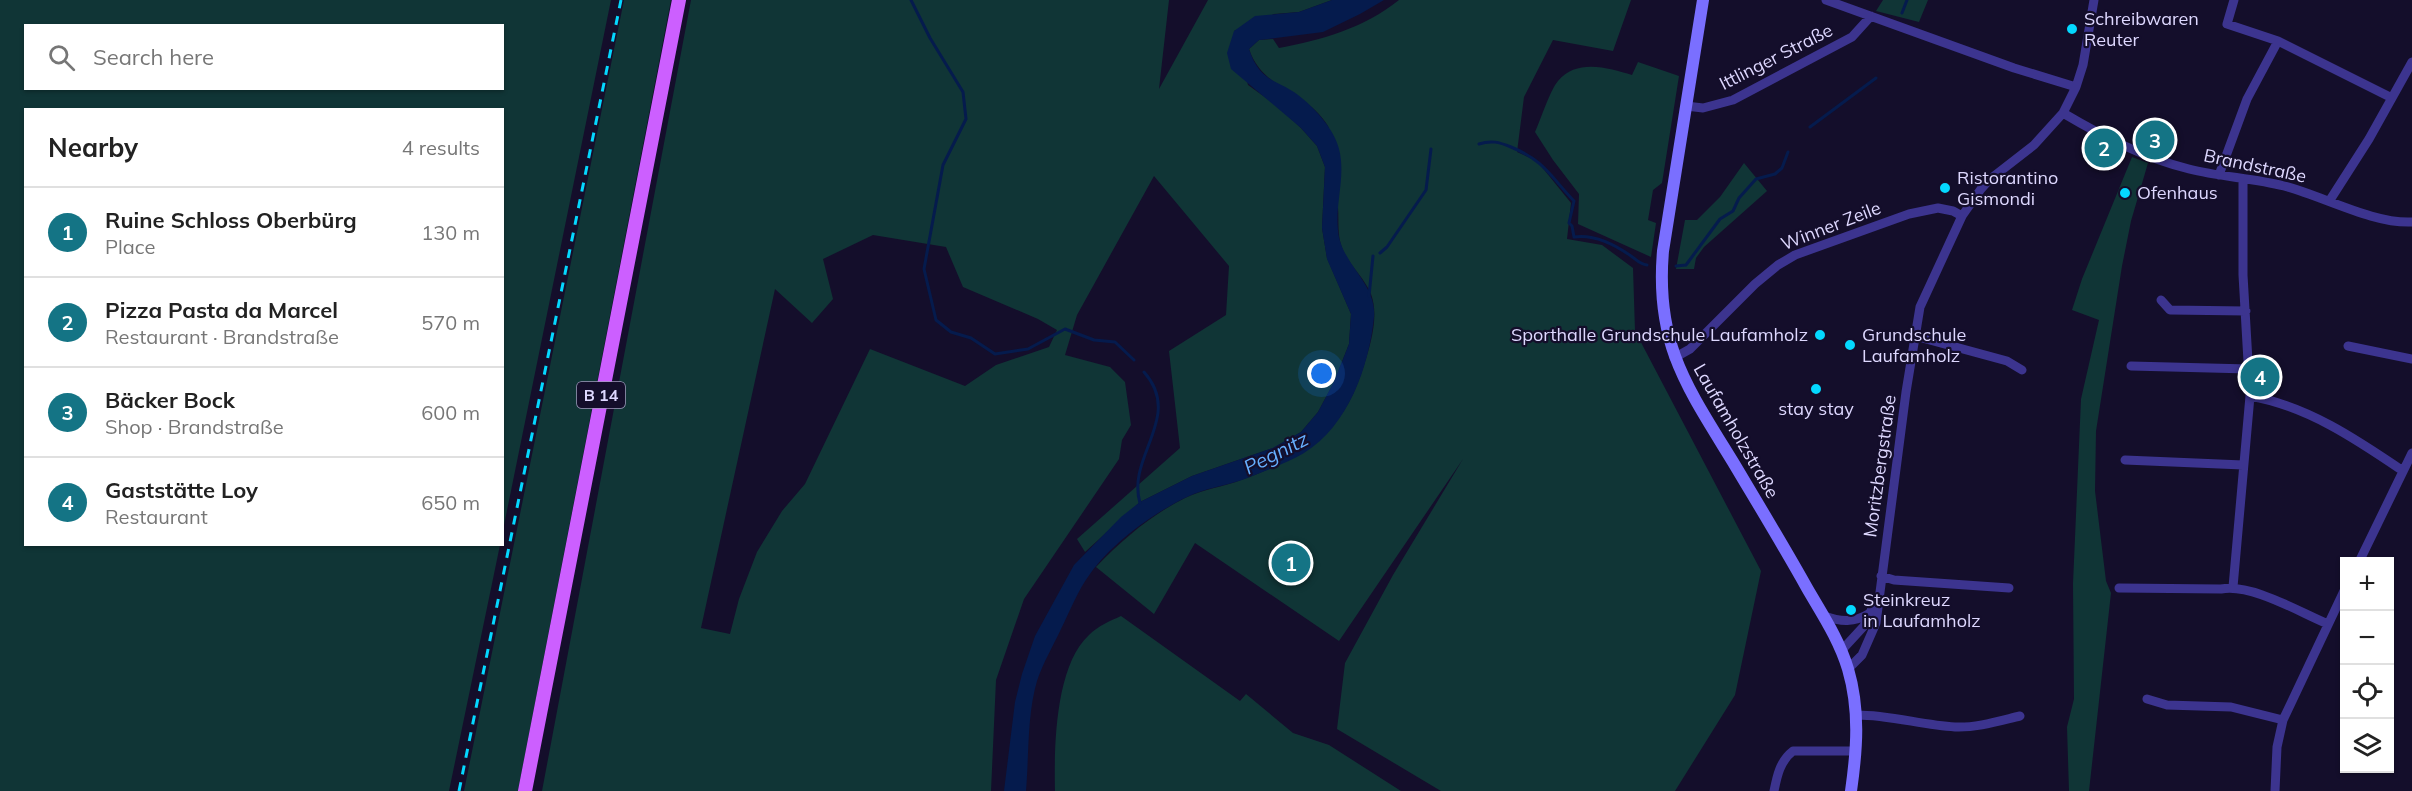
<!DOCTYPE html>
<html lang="en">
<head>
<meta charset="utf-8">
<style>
	body { margin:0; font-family:Mulish,sans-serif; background:#f2f2f2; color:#222 }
	.controls { position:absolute; right:18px; bottom:18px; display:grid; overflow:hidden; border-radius:0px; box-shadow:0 2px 4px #0004 }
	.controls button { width:54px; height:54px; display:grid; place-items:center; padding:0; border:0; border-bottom:2px solid #e0e0e0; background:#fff; color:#222; font:30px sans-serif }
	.you { position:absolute; left:1322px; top:374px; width:21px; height:21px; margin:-15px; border:4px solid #fff; border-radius:50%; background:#1a73e8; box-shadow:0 0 0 9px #1a73e833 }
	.badge { display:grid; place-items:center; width:39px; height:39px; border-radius:50%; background:#147485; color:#fff; font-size:20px; font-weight:700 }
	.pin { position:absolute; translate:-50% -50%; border:3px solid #fff; box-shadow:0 2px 6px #0006 }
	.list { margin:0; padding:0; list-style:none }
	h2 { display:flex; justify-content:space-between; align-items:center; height:78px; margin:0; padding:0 24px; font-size:26px }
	h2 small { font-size:20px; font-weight:400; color:#767676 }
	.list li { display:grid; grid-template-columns:39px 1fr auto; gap:18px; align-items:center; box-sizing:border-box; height:90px; padding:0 24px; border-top:2px solid #e0e0e0 }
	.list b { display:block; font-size:22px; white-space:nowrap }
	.list p { margin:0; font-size:20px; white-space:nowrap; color:#767676 }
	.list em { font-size:20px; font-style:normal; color:#767676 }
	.icon { flex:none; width:33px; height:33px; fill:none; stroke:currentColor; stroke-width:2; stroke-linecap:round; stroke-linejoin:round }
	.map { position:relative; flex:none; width:2412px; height:791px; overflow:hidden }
	.search { position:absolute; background:#fff; box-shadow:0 2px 4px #0004; left:24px; top:24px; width:480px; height:66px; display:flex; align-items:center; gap:15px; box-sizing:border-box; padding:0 21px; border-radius:0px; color:#767676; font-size:22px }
	.panel { position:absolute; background:#fff; box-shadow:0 2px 4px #0004; left:24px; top:108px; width:480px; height:438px; border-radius:0px }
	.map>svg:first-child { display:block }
	.green { fill:#103536; fill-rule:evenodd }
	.water { fill:#051b4d }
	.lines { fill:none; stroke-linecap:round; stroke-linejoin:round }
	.stream { stroke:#051b4d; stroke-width:3 }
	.street { stroke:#3c348f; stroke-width:9 }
	.secondary { stroke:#7a6fff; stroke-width:12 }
	.primary { stroke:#cc5fff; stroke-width:14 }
	.rail { stroke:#04d8ff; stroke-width:3; stroke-dasharray:9 8; stroke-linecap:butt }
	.poi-dot { fill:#04d8ff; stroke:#140e2b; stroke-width:2 }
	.labels { text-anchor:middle; stroke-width:4.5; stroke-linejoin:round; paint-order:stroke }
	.shield { fill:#140e2b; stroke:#a19bbf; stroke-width:1.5 }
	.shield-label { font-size:16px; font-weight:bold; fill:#ded8ff }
	.poi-label { font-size:18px; fill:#ded8ff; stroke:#140e2b; text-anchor:start }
	.street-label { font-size:18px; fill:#ded8ff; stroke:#140e2b }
	.water-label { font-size:20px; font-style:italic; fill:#66afff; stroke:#140e2b }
</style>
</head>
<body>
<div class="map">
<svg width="2412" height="791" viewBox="0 0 2412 791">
	<rect width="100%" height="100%" fill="#140e2b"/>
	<!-- green -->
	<path class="green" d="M0,0H611L503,530L502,110H26V544L500,545L449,791H0ZM26,26H502V88H26Z
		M624,0H671L518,791H464Z
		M691,0H1169L1159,89L1208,0H1332L1299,12L1274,14L1234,31L1248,85L1276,105L1301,128L1317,146L1325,167L1322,228L1327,258L1351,314L1349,344L1334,382L1318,412L1301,432L1273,448L1192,476L1140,502L1085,552L1077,539L1180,448L1169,351L1226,315L1229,266L1154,176L1077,315L1065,355L1110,367L1125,382L1131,425L1122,440L1119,459L1024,599L996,680L991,791H542ZM873,235L946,247L963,287L1038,319L1057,330L1049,347L996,365L965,386L870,349L805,484L782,511L757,552L739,599L730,634L701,628L775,289L812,323L833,299L823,259Z
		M1399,0H1631L1613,51L1553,40L1524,97L1517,152L1537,161L1571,203L1567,239L1602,245L1633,268L1635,331L1761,571L1735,695L1675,791H1441L1337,729L1345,663L1393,575L1463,459L1339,641L1195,543L1154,614L1096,567C1123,539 1151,515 1185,498C1203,489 1223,487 1241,480C1307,456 1343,434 1364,365C1371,343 1379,316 1371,294C1364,277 1348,264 1342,248C1337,234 1339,221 1338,207C1337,188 1333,168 1331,149C1330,142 1331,132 1328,126C1306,89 1263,91 1249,49L1259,40L1273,39L1279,48C1322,40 1364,28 1399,0Z
		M1883,0H1928L1919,22L1876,11Z
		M1638,62L1679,76L1662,183L1653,190L1648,220L1656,223L1651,257L1578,224L1579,194L1553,160L1535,132C1541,119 1550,90 1558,81C1577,58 1609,68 1632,75Z
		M2132,157L2148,163L2131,221L2122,266L2096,431L2095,491L2106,581L2111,593L2089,791H2069L2067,727L2074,699L2073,584L2081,399L2099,320L2072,310L2082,279Z
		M1744,163L1767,191L1704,247L1696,258L1694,269H1676L1685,220H1697L1720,197Z
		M1121,616L1240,701L1246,694L1293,733L1329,745L1401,791H1055C1054,748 1055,666 1089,635C1098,626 1110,621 1121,616Z"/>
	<!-- water -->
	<path class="water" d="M1332,0H1384L1360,14L1323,32L1259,40L1249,49C1261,86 1280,78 1303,99C1317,111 1335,131 1339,149C1346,176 1335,203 1338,230C1340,263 1377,283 1374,317C1369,367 1348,426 1304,453C1285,464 1262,472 1242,480C1224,486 1205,488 1187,497C1153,513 1112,543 1090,574C1078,590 1070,611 1061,629C1053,646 1043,663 1037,681C1027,715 1029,756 1026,791H1004L1015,702L1022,674L1035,636L1074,565L1121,517L1140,502L1192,476L1273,448L1301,432L1318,412L1334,382L1349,344L1351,314L1327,259L1322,228L1325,167L1317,146L1301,128L1231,69L1227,53L1234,31L1255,16L1299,12Z"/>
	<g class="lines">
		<!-- stream -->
		<path class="stream" d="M911,0L930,38L963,92L966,119L943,165L924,269L936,320L951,332L971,338L995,354L1028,349L1065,329L1094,340L1115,342L1134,360
			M1902,13L1907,0
			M1810,127L1876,78
			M1479,144C1491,140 1499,142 1511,147C1545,161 1550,176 1574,201L1569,223L1572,226L1574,237C1594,234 1614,244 1631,256C1637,260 1639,264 1647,265
			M1380,253L1387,247L1426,190L1431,149
			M1676,266L1686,265L1720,219L1733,211L1739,198L1756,179L1775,174L1782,168L1788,152
			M1369,296L1373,256
			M1140,503C1126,456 1184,417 1144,372"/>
		<!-- street -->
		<path class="street" d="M1826,0L2014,68L2076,87
			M2234,0L2227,24L2278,41L2392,98
			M1686,106L1703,108L1733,100L1852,37L1871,16
			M2063,113C2102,136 2144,158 2189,169C2220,177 2253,178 2284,186C2323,196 2373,224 2412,222
			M2219,175L2247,99L2278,41
			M2330,200L2369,139L2412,62
			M2161,300L2170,310L2246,311
			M1915,336L2007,361L2022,370
			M2348,346L2412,359
			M1674,358L1690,349L1755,284L1778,265L1795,255L1909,214L1938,208L1953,211L1962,216
			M2131,366L2249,369
			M2250,396C2307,406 2356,439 2403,471
			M2125,460L2243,465
			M2359,562L2412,453
			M1881,576L1894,580L2009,588
			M2233,587L2250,396L2243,275V180
			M2119,588L2221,589C2251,583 2299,612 2328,624
			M1824,616C1841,622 1854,623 1870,613
			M1841,651L1864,626L1876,600
			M1848,669L1862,655L1876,623L1906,392L1920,307L1962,216L1981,189L1989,180L2034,145L2063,113L2076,87L2083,65L2094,0
			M2147,699L2167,705L2231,707L2283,720
			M1857,715C1890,715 1922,725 1955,727C1976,728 1999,721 2020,716
			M1774,791C1777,776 1780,761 1793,751H1856
			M2275,791L2277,747L2283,720L2344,591"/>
		<!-- secondary -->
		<path class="secondary" d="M1703,0L1663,251C1655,344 1687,387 1733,462C1758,504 1783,545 1807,588C1822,614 1839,639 1848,669C1860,710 1857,749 1851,791"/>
		<!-- primary -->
		<path class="primary" d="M525,791L679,0"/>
		<!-- rail -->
		<path class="rail" d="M459,791L621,0"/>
	</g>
	<!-- markers -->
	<g class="poi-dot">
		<circle cx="2072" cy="29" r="6"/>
		<circle cx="1945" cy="188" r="6"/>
		<circle cx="2125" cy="193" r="6"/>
		<circle cx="1820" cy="335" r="6"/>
		<circle cx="1850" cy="345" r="6"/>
		<circle cx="1816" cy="389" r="6"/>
		<circle cx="1851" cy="610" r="6"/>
	</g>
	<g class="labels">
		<!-- shield labels -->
		<rect class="shield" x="577" y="382" width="48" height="26" rx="4.5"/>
		<g class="shield-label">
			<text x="601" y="401">B 14</text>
		</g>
		<!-- poi labels -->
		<g class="poi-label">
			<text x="2084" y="25">Schreibwaren<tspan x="2084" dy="21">Reuter</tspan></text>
			<text x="1957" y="184">Ristorantino<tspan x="1957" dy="21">Gismondi</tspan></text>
			<text x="2137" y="199">Ofenhaus</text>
			<text x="1808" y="341" text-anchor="end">Sporthalle Grundschule Laufamholz</text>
			<text x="1862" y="341">Grundschule<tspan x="1862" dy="21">Laufamholz</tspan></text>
			<text x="1816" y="415" text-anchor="middle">stay stay</text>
			<text x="1863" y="606">Steinkreuz<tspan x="1863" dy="21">in Laufamholz</tspan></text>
		</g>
		<!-- street labels -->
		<g class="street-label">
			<text transform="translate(1776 57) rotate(-27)" y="6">Ittlinger Straße</text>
			<text transform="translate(2255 166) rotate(12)" y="6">Brandstraße</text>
			<text transform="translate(1831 226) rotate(-21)" y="6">Winner Zeile</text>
			<text transform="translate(1736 431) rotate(60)" y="6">Laufamholzstraße</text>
			<text transform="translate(1880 466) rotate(-82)" y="6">Moritzbergstraße</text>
		</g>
		<!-- water labels -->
		<g class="water-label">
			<text transform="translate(1276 453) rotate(-27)" y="7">Pegnitz</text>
		</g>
	</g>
</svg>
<div class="controls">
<button>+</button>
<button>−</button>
<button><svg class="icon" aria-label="locate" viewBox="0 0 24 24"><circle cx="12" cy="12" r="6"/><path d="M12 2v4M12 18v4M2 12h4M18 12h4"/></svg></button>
<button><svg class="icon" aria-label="layers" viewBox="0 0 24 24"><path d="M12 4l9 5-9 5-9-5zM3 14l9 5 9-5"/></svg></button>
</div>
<div class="you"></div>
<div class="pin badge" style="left:1291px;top:563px">1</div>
<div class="pin badge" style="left:2104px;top:148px">2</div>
<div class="pin badge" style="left:2155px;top:140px">3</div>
<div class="pin badge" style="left:2260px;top:377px">4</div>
<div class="search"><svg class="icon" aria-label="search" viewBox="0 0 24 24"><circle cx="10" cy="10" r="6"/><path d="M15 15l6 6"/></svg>Search here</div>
<section class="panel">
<h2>Nearby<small>4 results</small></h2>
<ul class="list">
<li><span class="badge">1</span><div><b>Ruine Schloss Oberbürg</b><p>Place</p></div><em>130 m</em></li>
<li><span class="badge">2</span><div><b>Pizza Pasta da Marcel</b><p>Restaurant · Brandstraße</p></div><em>570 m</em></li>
<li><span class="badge">3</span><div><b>Bäcker Bock</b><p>Shop · Brandstraße</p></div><em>600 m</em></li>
<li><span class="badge">4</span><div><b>Gaststätte Loy</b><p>Restaurant</p></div><em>650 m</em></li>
</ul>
</section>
</div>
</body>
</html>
